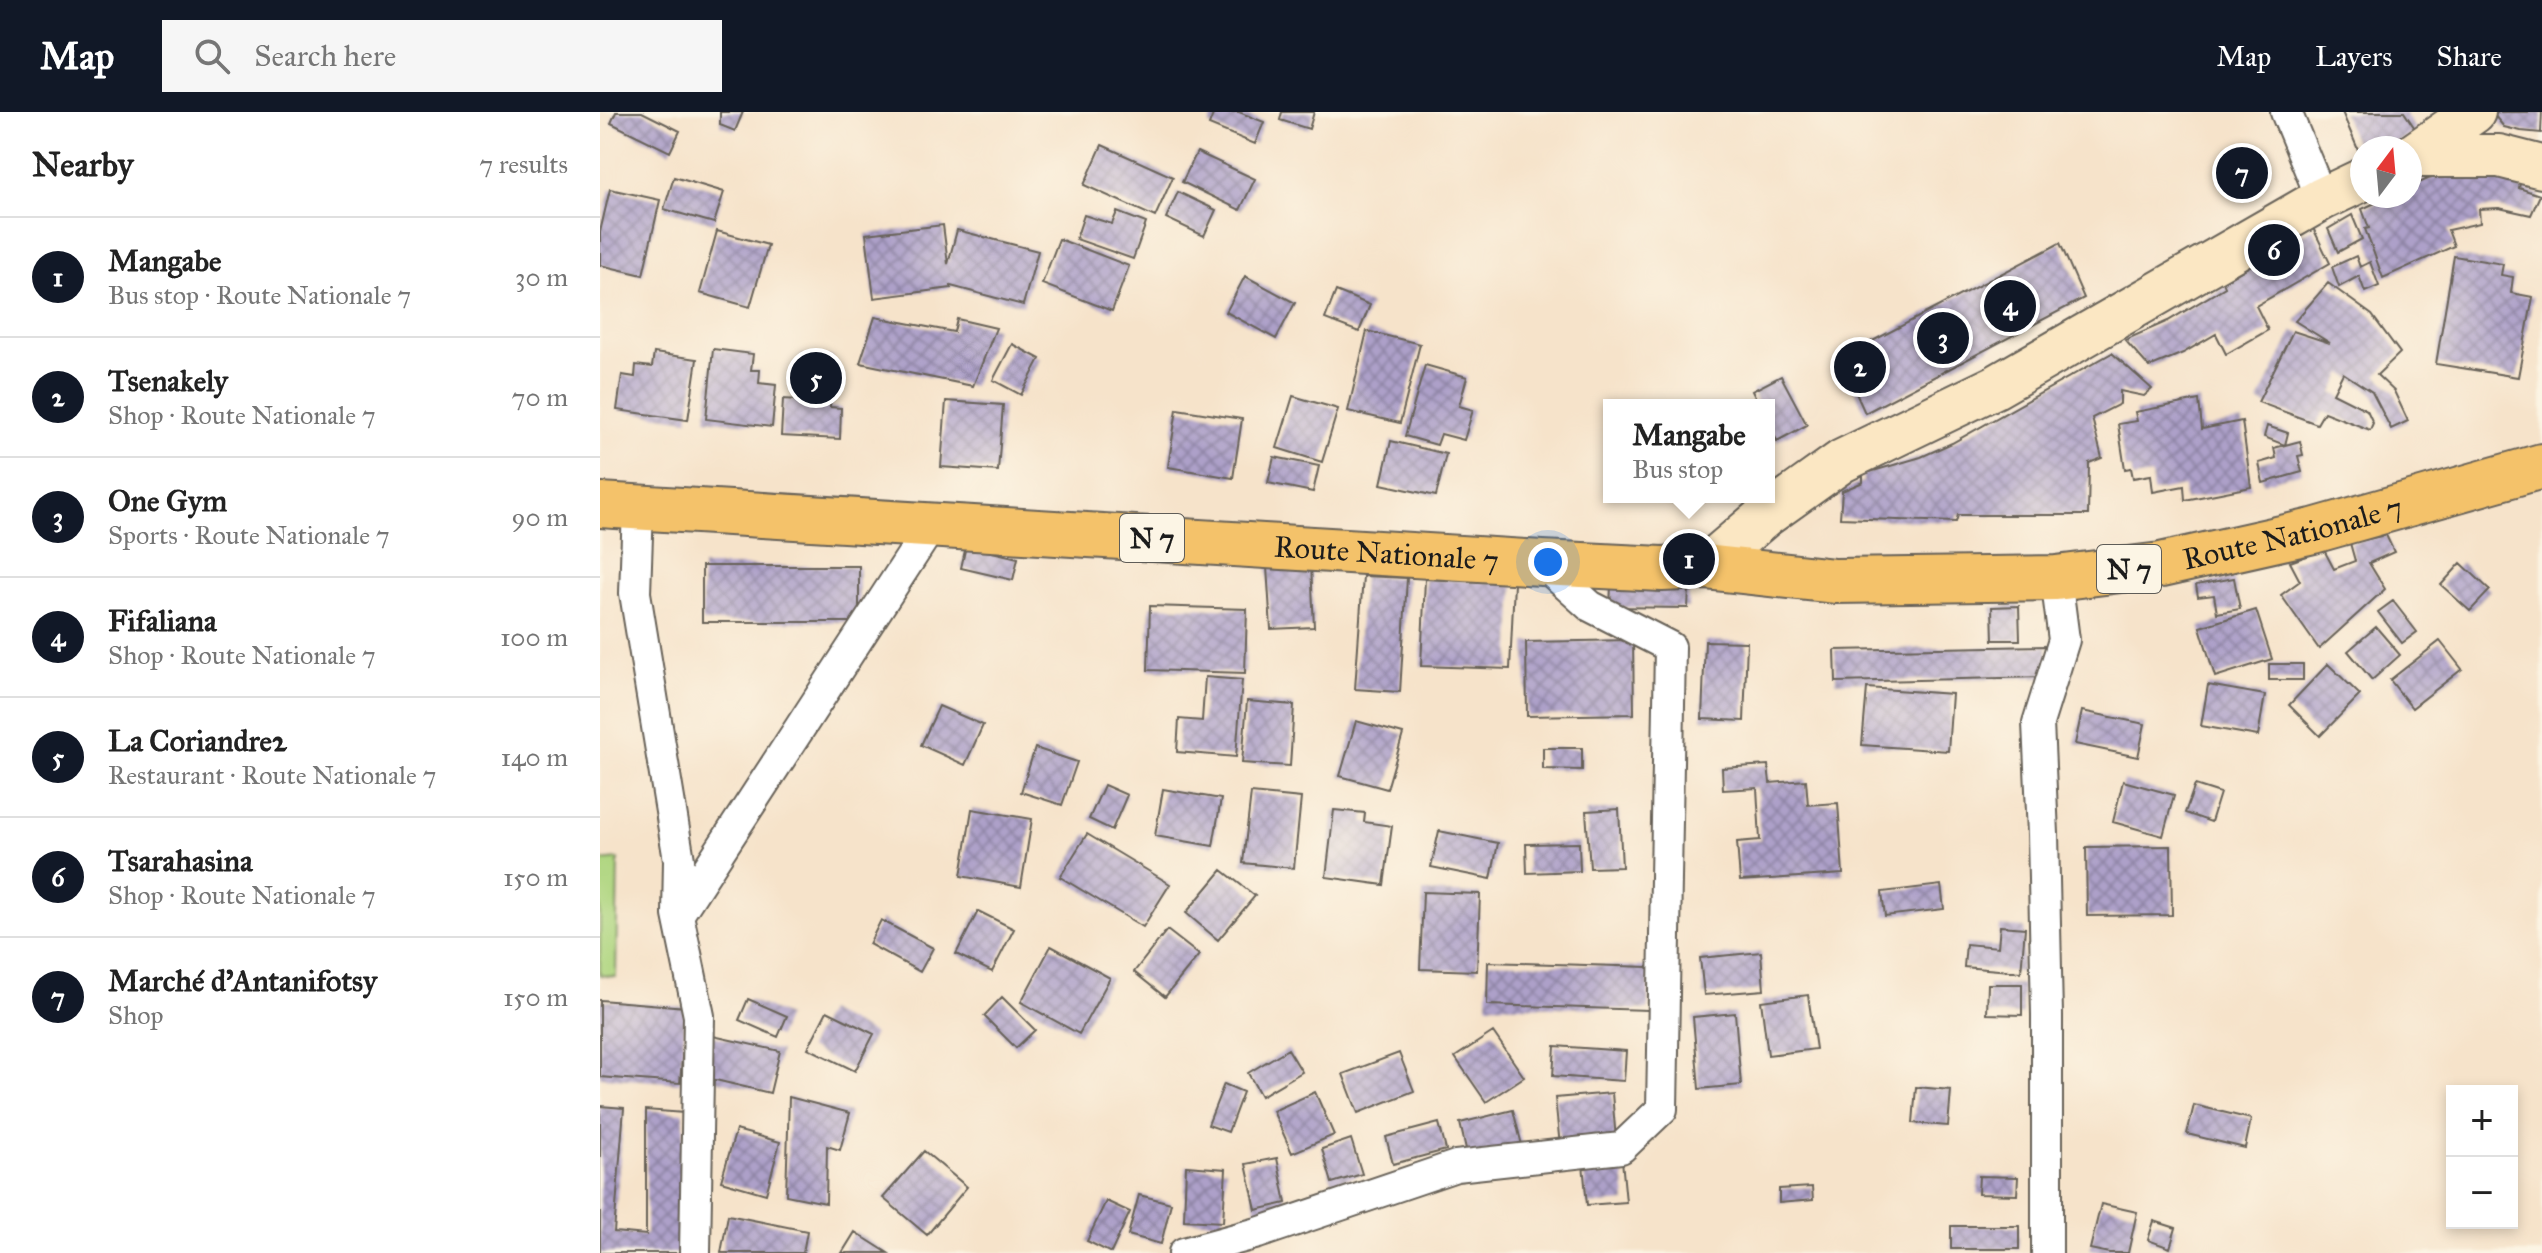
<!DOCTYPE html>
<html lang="en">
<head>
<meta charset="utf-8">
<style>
	body { margin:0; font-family:"IM FELL Great Primer",serif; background:#f6f6f6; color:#222 }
	.controls { position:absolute; right:24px; bottom:24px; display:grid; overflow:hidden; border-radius:0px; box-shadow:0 4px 12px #0003 }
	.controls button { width:72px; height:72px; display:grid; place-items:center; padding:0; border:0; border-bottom:2px solid #e0e0e0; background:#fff; color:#222; font:40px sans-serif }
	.compass { position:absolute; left:1750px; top:24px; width:72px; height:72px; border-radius:50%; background:#fff; box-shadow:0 4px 12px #0003; rotate:16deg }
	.you { position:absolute; left:948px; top:450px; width:28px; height:28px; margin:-20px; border:6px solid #fff; border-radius:50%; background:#1a73e8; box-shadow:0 0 0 12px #1a73e833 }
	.badge { display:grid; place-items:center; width:52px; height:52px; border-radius:50%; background:#111827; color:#fff; font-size:26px; font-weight:700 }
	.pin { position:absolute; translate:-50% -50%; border:4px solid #fff; box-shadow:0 2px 8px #0006 }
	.popup { position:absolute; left:1003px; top:287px; width:172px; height:104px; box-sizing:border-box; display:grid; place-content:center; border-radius:0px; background:#fff; filter:drop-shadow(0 2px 6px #0005); font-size:26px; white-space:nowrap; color:#767676 }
	.popup b { font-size:30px; color:#222 }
	.popup::after { content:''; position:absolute; left:50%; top:100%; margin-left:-16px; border:16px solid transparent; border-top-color:#fff }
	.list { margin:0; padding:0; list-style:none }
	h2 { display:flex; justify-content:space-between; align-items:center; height:104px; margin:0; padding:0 32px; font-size:34px }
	h2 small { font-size:26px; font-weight:400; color:#767676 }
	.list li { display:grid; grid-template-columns:52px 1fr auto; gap:24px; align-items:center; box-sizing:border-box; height:120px; padding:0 32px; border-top:2px solid #e0e0e0 }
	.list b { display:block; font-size:30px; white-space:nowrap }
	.list p { margin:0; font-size:26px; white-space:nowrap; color:#767676 }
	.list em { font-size:26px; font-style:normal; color:#767676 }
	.icon { flex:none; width:44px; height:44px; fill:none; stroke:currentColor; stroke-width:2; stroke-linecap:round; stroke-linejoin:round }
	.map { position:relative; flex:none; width:1942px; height:1141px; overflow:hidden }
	header { display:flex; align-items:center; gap:48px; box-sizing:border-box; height:112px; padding:0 40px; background:#111827; color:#fff }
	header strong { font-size:38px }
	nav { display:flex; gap:44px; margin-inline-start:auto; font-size:28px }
	.search { width:560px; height:72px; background:#f6f6f6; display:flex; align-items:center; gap:20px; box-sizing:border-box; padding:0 28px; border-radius:0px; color:#767676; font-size:30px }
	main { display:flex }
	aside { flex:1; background:#fff }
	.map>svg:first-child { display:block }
	.garden { fill:#aed57f; stroke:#65784e; stroke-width:2 }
	.building { fill:url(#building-cross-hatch) }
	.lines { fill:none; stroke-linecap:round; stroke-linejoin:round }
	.street-casing { stroke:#686259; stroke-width:34 }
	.secondary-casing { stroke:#686259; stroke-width:46 }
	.primary-casing { stroke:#686259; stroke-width:48 }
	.street { stroke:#fff; stroke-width:30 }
	.secondary { stroke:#fbe7c3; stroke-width:42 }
	.primary { stroke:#f4c26a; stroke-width:44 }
	.labels { text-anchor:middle; stroke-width:6; stroke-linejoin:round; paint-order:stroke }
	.shield { fill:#fcf5e5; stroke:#5f5d58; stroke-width:2 }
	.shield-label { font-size:28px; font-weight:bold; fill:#1c1c1c }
	.street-label { font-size:30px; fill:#1c1c1c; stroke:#fcf5e5 }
</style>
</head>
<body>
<header>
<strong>Map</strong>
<div class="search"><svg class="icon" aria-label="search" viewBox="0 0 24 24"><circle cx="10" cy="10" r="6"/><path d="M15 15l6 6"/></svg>Search here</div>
<nav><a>Map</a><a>Layers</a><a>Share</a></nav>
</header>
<main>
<aside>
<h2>Nearby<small>7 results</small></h2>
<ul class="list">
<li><span class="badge">1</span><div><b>Mangabe</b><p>Bus stop · Route Nationale 7</p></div><em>30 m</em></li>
<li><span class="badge">2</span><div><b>Tsenakely</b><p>Shop · Route Nationale 7</p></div><em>70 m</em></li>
<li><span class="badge">3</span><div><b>One Gym</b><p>Sports · Route Nationale 7</p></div><em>90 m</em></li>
<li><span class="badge">4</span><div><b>Fifaliana</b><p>Shop · Route Nationale 7</p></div><em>100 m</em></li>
<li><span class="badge">5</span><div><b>La Coriandre2</b><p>Restaurant · Route Nationale 7</p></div><em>140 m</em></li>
<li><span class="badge">6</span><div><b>Tsarahasina</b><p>Shop · Route Nationale 7</p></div><em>150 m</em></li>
<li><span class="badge">7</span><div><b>Marché d'Antanifotsy</b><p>Shop</p></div><em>150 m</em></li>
</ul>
</aside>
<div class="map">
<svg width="1942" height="1141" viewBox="0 0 1942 1141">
	<defs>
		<pattern id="building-cross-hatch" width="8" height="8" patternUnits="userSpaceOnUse" patternTransform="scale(2)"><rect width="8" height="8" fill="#ada0c9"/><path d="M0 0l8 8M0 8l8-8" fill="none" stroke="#8c82a2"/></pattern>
	</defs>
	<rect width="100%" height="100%" fill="#fcf5e5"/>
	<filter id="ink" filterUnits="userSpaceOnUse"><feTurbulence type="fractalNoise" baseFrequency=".0125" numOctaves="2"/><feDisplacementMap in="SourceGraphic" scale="16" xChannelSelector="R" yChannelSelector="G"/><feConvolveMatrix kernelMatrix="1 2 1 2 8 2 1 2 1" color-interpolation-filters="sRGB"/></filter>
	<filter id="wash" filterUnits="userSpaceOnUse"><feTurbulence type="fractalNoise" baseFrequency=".006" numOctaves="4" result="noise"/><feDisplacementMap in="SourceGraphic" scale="32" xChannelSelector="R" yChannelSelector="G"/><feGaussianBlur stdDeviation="1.8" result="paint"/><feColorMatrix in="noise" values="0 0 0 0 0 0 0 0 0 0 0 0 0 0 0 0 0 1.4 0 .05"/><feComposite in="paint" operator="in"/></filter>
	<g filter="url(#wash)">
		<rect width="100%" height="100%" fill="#f6e3ca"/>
		<!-- garden -->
		<path class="garden" d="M18,747L16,865L0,863V749Z"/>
		<g id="blocks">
			<!-- building -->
			<path class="building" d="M16,0H42L80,19L70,40L11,11Z
				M120,0H143L135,19L120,13Z
				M614,0H639L664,10L655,32L609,13Z
				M682,0H714L709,17L680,8Z
				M1742,0H1804L1816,18L1790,36H1762V47Z
				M1899,0H1942L1941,21L1921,19L1904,15L1894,3Z
				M502,33L573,65L555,105L484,73Z
				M597,40L655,67L640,98L582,70Z
				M1862,59L1922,62L1919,76L1940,83L1931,103L1899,96L1879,97L1880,111L1848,118L1854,134L1783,166L1765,117L1769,116L1762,97L1790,84H1810V75L1828,67Z
				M74,65L124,80L114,111L64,97Z
				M10,77L60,88L43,163L0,153V120Z
				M578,80L616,98L604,124L566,106Z
				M517,100L546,111L533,147L476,127L484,103L512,112Z
				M1752,103L1762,127L1738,140L1728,117Z
				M343,113L348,152L357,118L438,139L423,193L351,174V176L274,186L266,122Z
				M1713,116L1730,151L1656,194L1668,218L1626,242L1616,222L1583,241L1549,255L1525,228L1568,209L1625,175L1623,170Z
				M117,119L168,133L150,195L100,181Z
				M459,127L529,154L512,199L442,172Z
				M1460,131L1484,186L1265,301L1240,246Z
				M1756,144L1760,155L1770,150L1779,174L1765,180L1759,164L1739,175L1732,155Z
				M1854,144L1903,152L1901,163L1913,165L1911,181L1933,185L1918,265L1836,252Z
				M645,164L695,191L676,227L626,200Z
				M1728,171L1772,203L1800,241L1777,263L1794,279L1808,309L1791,317L1772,280L1743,261L1733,281L1767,298L1773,311L1770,318L1724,300L1717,312L1658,290L1693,219L1730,231L1695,209Z
				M736,179L770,193L759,220L725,207Z
				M275,205L354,220L357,207L396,216L373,274L260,251Z
				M767,219L820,232L800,311L748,299Z
				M412,232L440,247L421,283L393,268Z
				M113,237L153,242L151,258H160L159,271L176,273L172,315L106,307Z
				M54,241L97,247L88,308L17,298L22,263L35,265L36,253L52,255Z
				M1512,241L1552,277L1544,284L1520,279V292L1492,306L1502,346L1489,351L1488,403H1358L1356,410L1240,406L1242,379L1263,370V362L1321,345L1352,331Z
				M201,243L233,245L230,295L241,296L240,327L181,324L183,287L198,288Z
				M825,253L867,265L859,294L873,298L864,328L841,322L837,333L805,324Z
				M1181,264L1207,313L1177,329L1169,312V293H1159L1152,279Z
				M693,284L738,297L722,350L677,336Z
				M1599,288L1602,317L1642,309L1651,375L1585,388L1584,374L1553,380L1551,363L1533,366L1531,356L1525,357L1518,312L1537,309L1535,300Z
				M346,289L403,293L398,359L341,355Z
				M577,297L642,307L633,366L568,355Z
				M1667,314L1688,321L1685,333L1700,329L1703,343L1698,344L1702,360L1663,371L1659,351L1676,346L1674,336L1685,333L1664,325Z
				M791,329L846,342L836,384L781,372Z
				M674,345L719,354L713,380L668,371Z
				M1786,423L1794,440L1769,451L1785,477L1719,537L1681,483L1700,469L1690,450L1724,438L1734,457L1755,449L1750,431Z
				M366,434L418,446L413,468L361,456Z
				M1861,451L1890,478L1870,499L1841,473Z
				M711,453L714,515L671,517L667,455Z
				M102,454H259V510H102Z
				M763,464L807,466L800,580L755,577Z
				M1634,466L1640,497L1617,501L1614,483L1598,485L1596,473Z
				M825,467L914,471L910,557L821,554Z
				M1011,474L1089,476L1088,496L1010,495Z
				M1793,489L1817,520L1802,531L1778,500Z
				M550,494L647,497L645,561L548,558Z
				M1419,494L1420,528H1393L1392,495Z
				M1656,498L1672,547L1615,565L1600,515Z
				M1776,515L1800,543L1772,568L1748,539Z
				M1033,528L1034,602L927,604L926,530Z
				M1105,529L1147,530L1144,609L1102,607Z
				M1840,529L1862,557L1812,596L1790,568Z
				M1447,534L1448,565L1236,570L1235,538Z
				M1669,552H1703V568H1669Z
				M1728,552L1760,583L1720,624L1689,593Z
				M605,565L642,568L636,645L577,640L579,607L602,609Z
				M1608,573L1665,583L1658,624L1601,614Z
				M1267,576L1352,582L1348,639L1262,633Z
				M647,589L694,593L690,654L642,651Z
				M339,594L383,613L365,653L321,633Z
				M1482,599L1545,612L1538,645L1475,632Z
				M756,609L803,622L787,677L740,664Z
				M435,636L477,650L462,693L421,680Z
				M943,636H982V658L943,657Z
				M1168,653L1170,671L1206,668L1208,693L1238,691L1243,762L1140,769L1137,730L1160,728L1157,676L1123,678L1122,656Z
				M1523,669L1574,683L1563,724L1513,710Z
				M504,673L527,683L512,718L489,707Z
				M1595,673L1620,681L1611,710L1585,701Z
				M563,677L621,687L613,734L555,724Z
				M651,681L701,686L694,756L643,751Z
				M372,697L432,707L421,775L361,764Z
				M1019,697L1022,755L990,756L986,699Z
				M734,698L765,701L764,710L792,714L784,773L726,765Z
				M839,719L898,731L891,767L831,755Z
				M487,722L570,772L543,815L460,765Z
				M979,731L980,759L927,761L926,732Z
				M1571,734L1572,803L1487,804L1486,735Z
				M622,758L655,784L618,828L586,801Z
				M1341,773L1344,797L1285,804L1282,780Z
				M823,780L880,782L877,859L820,857Z
				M378,799L414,817L392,860L356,842Z
				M281,808L333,836L320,860L269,832Z
				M1400,814L1425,816L1421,860L1364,855L1366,832L1398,835Z
				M567,818L599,843L565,885L534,860Z
				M451,834L510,866L479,922L421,890Z
				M1161,840L1164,878L1104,883L1100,846Z
				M888,850L1049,855L1048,898L887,893Z
				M1388,872H1422V903L1387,902Z
				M1208,883L1216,937L1168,943L1161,889Z
				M402,885L435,918L416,936L384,904Z
				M148,887L187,904L178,925L139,908Z
				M0,888L86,895L80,971L0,965Z
				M227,899L274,922L255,959L208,936Z
				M1135,901L1141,973L1099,977L1093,905Z
				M893,920L924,965L886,990L855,945Z
				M113,924L180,939L170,981L103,965Z
				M955,934L1026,939L1024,969L953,964Z
				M688,937L702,960L661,984L648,961Z
				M799,941L814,979L758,1001L743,962Z
				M624,972L643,980L628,1020L608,1013Z
				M1316,975L1351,978L1348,1014L1313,1011Z
				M715,980L734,1023L692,1041L673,999Z
				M1012,981L1016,1028L960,1034L955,986Z
				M189,985L250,1001L240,1038L227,1034L226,1091L186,1083Z
				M1594,993L1651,1007L1645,1036L1587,1022Z
				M0,994L24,996L14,1120L46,1123V998L84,1001L82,1141H0Z
				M913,998L923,1037L869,1050L860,1011Z
				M839,1011L846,1038L793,1052L786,1025Z
				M136,1018L180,1030L166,1082L121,1069Z
				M751,1027L762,1062L732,1071L722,1037Z
				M324,1039L367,1075L327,1123L283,1086Z
				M677,1046L686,1091L656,1098L646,1052Z
				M1022,1048L1026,1090L987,1093L983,1052Z
				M586,1054L626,1057L623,1110L584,1108Z
				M1379,1064L1418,1065L1417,1083L1378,1082Z
				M1212,1075L1213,1088L1179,1091V1077Z
				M539,1083L571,1091L561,1132L528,1123Z
				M506,1089L530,1100L511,1141L487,1129Z
				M1501,1092L1537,1100L1528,1141H1509L1490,1137Z
				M128,1103L207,1119L203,1141H121Z
				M1554,1109L1576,1116L1570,1136L1548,1128Z
				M1351,1114H1419V1137H1351Z
				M255,1120L288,1141H242Z"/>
		</g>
	</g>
	<g filter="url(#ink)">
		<use href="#blocks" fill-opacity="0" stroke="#686259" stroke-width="2"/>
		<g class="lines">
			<!-- street casing -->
			<g class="street-casing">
				<path id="street" d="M1686,0L1722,87
					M38,395L35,481L79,748L78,803L99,904L95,1141
					M78,803L332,413
					M584,1141L658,1121L856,1054L1021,1036L1062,997L1070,535L990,494L942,451
					M1447,1141V903L1443,722L1438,611L1464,528L1456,466"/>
			</g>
			<!-- secondary casing -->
			<g class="secondary-casing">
				<path id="secondary" d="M1814,44H1899L1942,55
					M1810,45L1874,0
					M1105,455L1165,404L1242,349L1395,275L1722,87L1762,68"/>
			</g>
			<!-- primary casing -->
			<g class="primary-casing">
				<g id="primary">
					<path id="s1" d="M0,393L942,451L1062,457L1105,455L1235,469L1456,466L1561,453L1713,419L1942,354"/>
				</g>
			</g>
			<!-- street -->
			<use href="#street" class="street"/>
			<!-- secondary -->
			<use href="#secondary" class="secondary"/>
			<!-- primary -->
			<use href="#primary" class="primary"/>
		</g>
	</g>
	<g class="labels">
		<!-- shield labels -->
		<g class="shield">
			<rect x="520" y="402" width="64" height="48" rx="6"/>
			<rect x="1497" y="433" width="64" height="48" rx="6"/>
		</g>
		<g class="shield-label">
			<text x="552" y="436">N 7</text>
			<text x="1529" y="467">N 7</text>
		</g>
		<!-- street labels -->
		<g class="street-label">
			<text dy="10" stroke="none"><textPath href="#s1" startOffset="1700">Route Nationale 7</textPath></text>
			<text dy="10" stroke="none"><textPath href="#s1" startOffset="788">Route Nationale 7</textPath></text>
		</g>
	</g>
</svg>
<div class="controls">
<button>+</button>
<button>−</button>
</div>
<svg class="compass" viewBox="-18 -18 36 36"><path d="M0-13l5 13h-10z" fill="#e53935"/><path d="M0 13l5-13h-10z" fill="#767676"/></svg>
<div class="you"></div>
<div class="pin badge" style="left:1089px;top:447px">1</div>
<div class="popup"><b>Mangabe</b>Bus stop</div>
<div class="pin badge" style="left:1260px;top:255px">2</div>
<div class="pin badge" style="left:1343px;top:226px">3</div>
<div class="pin badge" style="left:1410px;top:194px">4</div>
<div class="pin badge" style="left:216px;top:266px">5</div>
<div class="pin badge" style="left:1674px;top:138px">6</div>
<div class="pin badge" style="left:1642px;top:61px">7</div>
</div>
</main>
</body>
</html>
